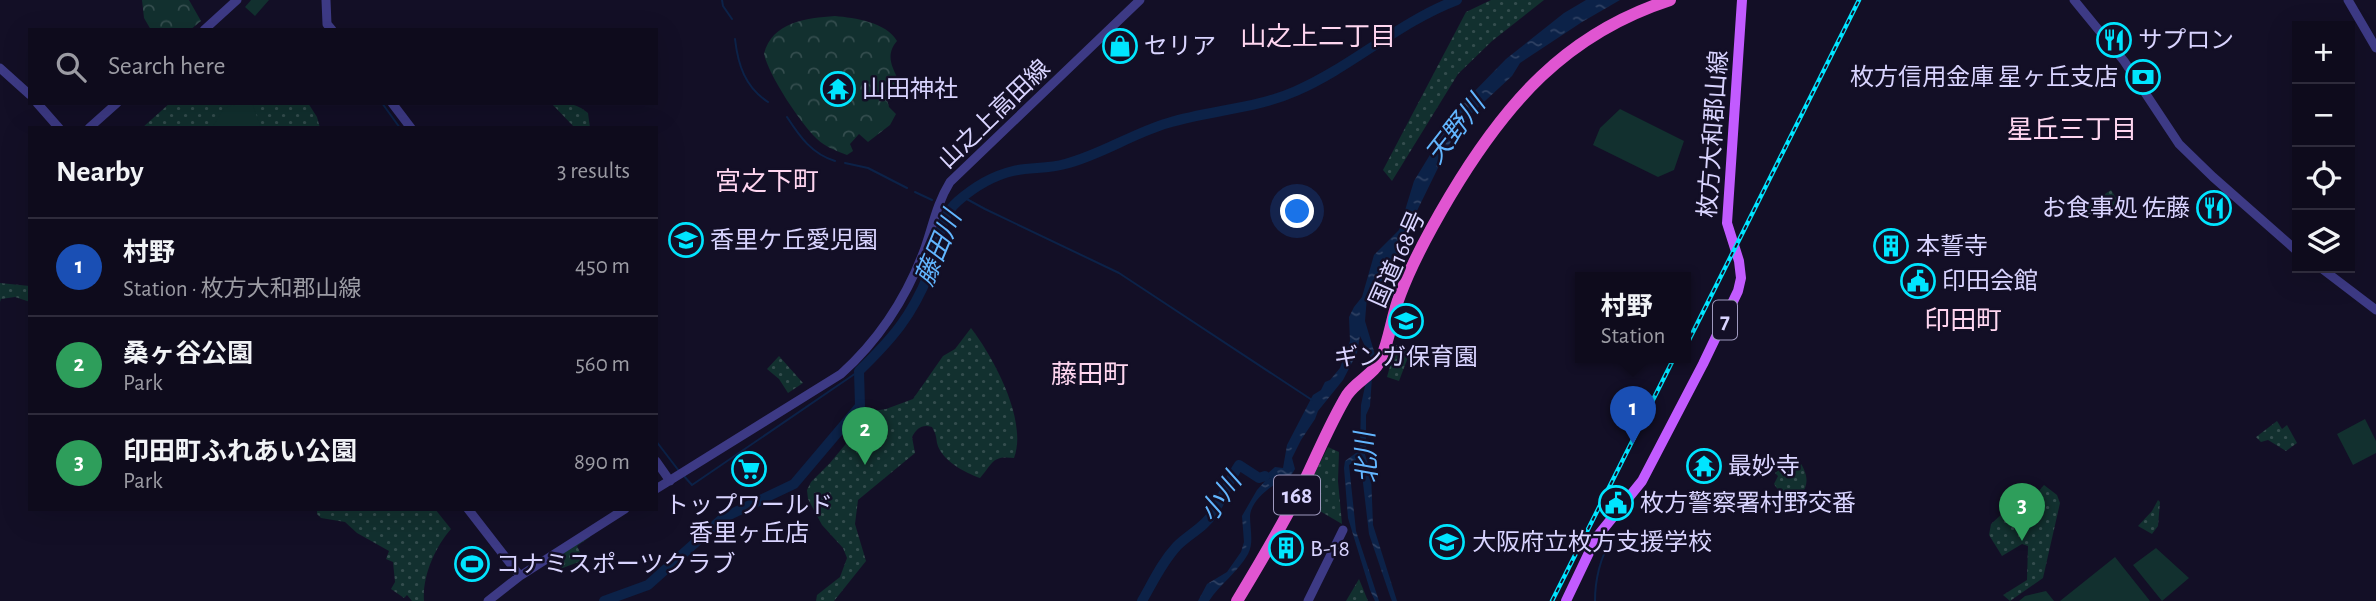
<!DOCTYPE html>
<html lang="en">
<head>
<meta charset="utf-8">
<style>
	body { margin:0; font-family:"Alegreya Sans","Noto Sans JP",sans-serif; background:#1c1929; color:#f1f3f6 }
	.controls { position:absolute; right:21px; top:21px; display:grid; overflow:hidden; border-radius:0px; box-shadow:0 7px 28px #0002 }
	.controls button { width:63px; height:63px; display:grid; place-items:center; padding:0; border:0; border-bottom:2px solid #2e2b3b; background:#0e0b1c; color:#f1f3f6; font:35px sans-serif }
	.you { position:absolute; left:1298px; top:212px; width:24px; height:24px; margin:-18px; border:5px solid #fff; border-radius:50%; background:#1a73e8; box-shadow:0 0 0 10px #1a73e833 }
	.badge { display:grid; place-items:center; width:46px; height:46px; border-radius:50%; background:#00e5ff; color:#fff; font-size:23px; font-weight:700 }
	.pin { position:absolute; translate:-50% -58px; filter:drop-shadow(0 2px 4px #0008) }
	.pin::after { content:''; position:absolute; top:37px; width:24px; height:21px; background:inherit; clip-path:polygon(0 0,100% 0,50% 100%) }
	.popup { position:absolute; left:1575px; top:272px; width:116px; height:91px; box-sizing:border-box; display:grid; place-content:center; border-radius:0px; background:#0e0b1c; filter:drop-shadow(0 2px 5px #0005); font-size:23px; white-space:nowrap; color:#9b9ba3 }
	.popup b { font-size:26px; color:#f1f3f6 }
	.popup::after { content:''; position:absolute; left:50%; top:100%; margin-left:-14px; border:14px solid transparent; border-top-color:#0e0b1c }
	.list { margin:0; padding:0; list-style:none }
	h2 { display:flex; justify-content:space-between; align-items:center; height:91px; margin:0; padding:0 28px; font-size:30px }
	h2 small { font-size:23px; font-weight:400; color:#9b9ba3 }
	.list li { display:grid; grid-template-columns:46px 1fr auto; gap:21px; align-items:center; box-sizing:border-box; height:98px; padding:0 28px; border-top:2px solid #2e2b3b }
	.list b { display:block; font-size:26px; white-space:nowrap }
	.list p { margin:0; font-size:23px; white-space:nowrap; color:#9b9ba3 }
	.list em { font-size:23px; font-style:normal; color:#9b9ba3 }
	.icon { flex:none; width:38px; height:38px; fill:none; stroke:currentColor; stroke-width:2; stroke-linecap:round; stroke-linejoin:round }
	.map { position:relative; flex:none; width:2376px; height:601px; overflow:hidden }
	.search { position:absolute; background:#0e0b1c; box-shadow:0 7px 28px #0002; left:28px; top:28px; width:630px; height:77px; display:flex; align-items:center; gap:18px; box-sizing:border-box; padding:0 24px; border-radius:0px; color:#9b9ba3; font-size:26px }
	.panel { position:absolute; background:#0e0b1c; box-shadow:0 7px 28px #0002; left:28px; top:126px; width:630px; height:385px; border-radius:0px }
	.map>svg:first-child { display:block }
	.forest { fill:url(#forest-crowns) }
	.park { fill:url(#park-dots) }
	.garden { fill:#12302f }
	.water { fill:url(#water-ripples) }
	.lines { fill:none; stroke-linecap:round; stroke-linejoin:round }
	.stream { stroke:#0c2248; stroke-width:2 }
	.river { stroke:#0c2248; stroke-width:10 }
	.tertiary { stroke:#3d3a85; stroke-width:9 }
	.primary { stroke:#c25bff; stroke-width:10 }
	.trunk { stroke:#e055d1; stroke-width:12 }
	.rail-casing { stroke:#00e5ff; stroke-width:4.5 }
	.rail { stroke:#130f26; stroke-width:2; stroke-dasharray:5; stroke-linecap:butt }
	.labels { text-anchor:middle; stroke-width:5; stroke-linejoin:round; paint-order:stroke }
	.shield { fill:#130f26; stroke:#9e99be; stroke-width:2 }
	.shield-label { font-size:23px; font-weight:bold; fill:#d9d4ff }
	.poi-label { font-size:24px; fill:#d9d4ff; stroke:#130f26; text-anchor:start }
	.street-label { font-size:24px; fill:#d9d4ff; stroke:#130f26 }
	.neighbourhood-label { font-size:26px; fill:#ffd6f0; stroke:#130f26 }
	.water-label { font-size:26px; font-style:italic; fill:#62b6ff; stroke:#130f26 }
</style>
</head>
<body>
<div class="map">
<svg width="2376" height="601" viewBox="0 0 2376 601">
	<defs>
		<pattern id="forest-crowns" width="20" height="18" patternUnits="userSpaceOnUse" patternTransform="scale(1.75)"><rect width="20" height="18" fill="#12302f"/><path d="M2 6a3 3 0 1 1 6 0M12 15a3 3 0 1 1 6 0" fill="none" stroke="#344d4e"/></pattern>
		<pattern id="park-dots" width="8" height="8" patternUnits="userSpaceOnUse" patternTransform="scale(1.75)"><rect width="8" height="8" fill="#12302f"/><path d="M2 2h.1M6 6h.1" fill="none" stroke="#344d4e" stroke-width="1.8" stroke-linecap="round"/></pattern>
		<pattern id="water-ripples" width="26" height="14" patternUnits="userSpaceOnUse" patternTransform="scale(1.75)"><rect width="26" height="14" fill="#0c2248"/><path d="M2 4q2-2 4 0t4 0M15 11q2-2 4 0t4 0" fill="none" stroke="#2f4163"/></pattern>
	</defs>
	<rect width="100%" height="100%" fill="#130f26"/>
	<!-- forest -->
	<path class="forest" d="M142,0H189L201,21L190,30H151L144,18Z
		M835,16C855,18 886,22 897,41C885,55 892,67 899,81L887,100L889,107L896,114L890,125L868,142L859,134L850,144L853,151L847,155C837,151 825,147 817,139C801,124 769,76 764,54C772,22 806,18 835,16Z"/>
	<!-- park -->
	<path class="park" d="M1491,0H1544L1492,41L1458,74L1392,181L1383,170L1466,12Z
		M170,103H308L317,117L320,128H142Z
		M551,103C567,103 576,103 588,113L590,128H575Z
		M2111,190L2120,204L2101,215L2086,216L2082,209Z
		M0,283L30,286V302L15,297L1,299L0,302Z
		M971,328C994,358 1028,421 1014,458C992,455 993,463 980,478C965,473 941,460 937,443C936,436 936,434 932,427C922,424 917,428 912,437L915,453L858,500L855,524L866,561L834,601H816L817,595L840,577L847,558L843,548L822,525L808,499L807,490L811,482L830,463L873,411L886,409L913,399L943,356L955,349Z
		M1396,345L1410,352L1399,381L1387,377Z
		M779,356L803,383L788,393L779,379L767,369Z
		M2277,421L2282,429L2287,425L2297,443L2286,451L2268,440L2261,442L2256,437Z
		M1328,447L1339,452L1338,481L1342,524L1301,500Z
		M1796,456C1813,480 1808,488 1791,509L1774,484L1778,476L1775,473Z
		M2044,485L2057,495L2060,503L2043,578L2010,601L2003,595L2027,580L2028,546L2022,544L2002,556L1989,535L1991,524L2003,513L2017,517Z
		M2158,500L2160,502L2158,526L2152,534L2138,526L2152,511Z
		M317,509H435L451,529C435,547 422,577 424,601H412L407,595L404,598L391,589L395,582L393,562L386,559L389,551L357,533L345,522L321,518L317,514Z
		M588,533L590,537L577,546L584,560L560,569L556,553Z
		M1359,579L1368,601H1346Z"/>
	<!-- garden -->
	<path class="garden" d="M251,0H269L255,16L245,7Z
		M241,103H252L261,128H212L224,108Z
		M1620,109L1684,141L1674,170L1658,177L1593,145L1600,128Z
		M2365,419L2376,441V453L2353,465L2337,434Z
		M2156,548L2189,578L2162,601L2133,565Z
		M2115,557L2150,601H2060Z
		M2046,591L2054,601H2019L2025,596Z"/>
	<!-- water -->
	<path class="water" d="M1586,0H1620L1582,22L1520,63L1512,76L1459,125L1411,223L1399,254L1386,275L1385,281L1367,296L1365,321L1376,358L1372,377L1370,406L1366,415V446L1364,451L1371,474L1373,525L1397,601H1392L1390,596L1369,534L1360,457L1349,465L1356,531L1379,601H1375L1370,590L1348,518L1344,468L1345,461L1360,450L1361,405L1371,358L1360,336L1357,353L1343,380L1318,411L1315,419L1301,440L1292,458L1295,469L1292,474C1277,482 1251,498 1250,516C1250,529 1254,543 1248,554C1238,572 1220,584 1209,601H1198L1207,584L1227,572L1241,552L1244,542L1242,516L1257,490L1266,480L1272,478L1259,481L1251,475L1253,472L1259,476L1267,474L1275,467L1283,468L1287,445L1313,395L1321,390L1325,382L1330,380L1340,368L1350,341L1349,317L1354,307L1362,297L1374,255L1399,230L1414,181L1450,122L1468,98L1506,59L1564,13Z"/>
	<g class="lines">
		<!-- stream -->
		<path class="stream" d="M722,0L723,6L732,19
			M735,39C738,65 745,87 768,102
			M382,103L400,128
			M787,117C800,137 812,154 835,161
			M845,163L868,168L907,188
			M915,192L932,200
			M963,197L985,209L1119,273L1312,400
			M656,441L679,471
			M683,475L692,485L859,371
			M1595,601C1595,581 1600,556 1612,540L1606,535"/>
		<!-- river -->
		<path class="river" d="M604,601L648,585L723,518L794,484L860,406L859,371C892,339 912,316 929,273C939,249 937,219 958,201C974,187 992,176 1013,171C1030,167 1048,169 1065,164C1101,155 1133,133 1168,123C1210,110 1256,109 1296,91C1353,66 1399,22 1457,0
			M1142,601C1153,582 1162,562 1177,546C1189,534 1205,527 1213,513C1223,498 1229,480 1239,465L1259,478L1265,476"/>
		<!-- tertiary -->
		<path class="tertiary" d="M326,0L327,24L332,30
			M2074,0L2124,61L2179,144L2213,177L2297,251
			M2348,0L2376,48
			M204,30L237,0
			M0,68L30,95
			M37,103L59,128
			M392,103L411,128
			M89,128L117,103
			M2321,268L2376,310
			M656,461L670,481
			M656,489L841,374C880,339 907,297 925,248C933,225 937,203 950,182L1140,0
			M468,509L520,576
			M488,601L520,576L625,509
			M1308,601L1343,530"/>
		<!-- primary -->
		<path class="primary" d="M1566,601L1596,538L1642,481L1703,364L1738,291L1741,278L1739,261L1727,223L1742,0"/>
		<!-- trunk -->
		<path class="trunk" d="M1237,601C1257,568 1277,534 1295,500C1313,466 1327,428 1347,395C1357,380 1376,374 1382,356C1390,337 1392,315 1400,295C1413,260 1431,228 1450,196C1505,104 1565,34 1670,0"/>
		<!-- rail casing -->
		<g class="rail-casing">
			<path id="rail" d="M1686,346L1859,0
				M1552,601L1674,358"/>
		</g>
		<!-- rail -->
		<use href="#rail" class="rail"/>
	</g>
	<!-- icons -->
	<defs>
		<g id="restaurant-ring" transform="scale(1.75)"><circle r="9.5" fill="#130f26" stroke="#00e5ff" stroke-width="1.5"/><path d="M-5-6h1v4h1v-4h1v4h1v-4h1v5L-1.5 .5V6h-2V.5L-5-1ZM5-6V6H3V1.5H1.5Q1.5-4 5-6Z" fill="#00e5ff"/></g>
		<g id="shop-ring" transform="scale(1.75)"><circle r="9.5" fill="#130f26" stroke="#00e5ff" stroke-width="1.5"/><path d="M-5-2.5h2.3a2.7 3.5 0 0 1 5.4 0H5L5.5 6h-11ZM-1.5-2.5h3a1.5 2.3 0 0 0-3 0Z" fill="#00e5ff"/></g>
		<g id="bank-ring" transform="scale(1.75)"><circle r="9.5" fill="#130f26" stroke="#00e5ff" stroke-width="1.5"/><path d="M-6-4H6V4H-6ZM0-2.3a2.3 2.3 0 1 0 0 4.6a2.3 2.3 0 1 0 0-4.6Z" fill="#00e5ff"/></g>
		<g id="temple-ring" transform="scale(1.75)"><circle r="9.5" fill="#130f26" stroke="#00e5ff" stroke-width="1.5"/><path d="M0-6L5-2H3V0L6.5 2.5H4V6H1.5V3h-3V6H-4V2.5H-6.5L-3 0V-2H-5Z" fill="#00e5ff"/></g>
		<g id="school-ring" transform="scale(1.75)"><circle r="9.5" fill="#130f26" stroke="#00e5ff" stroke-width="1.5"/><path d="M0-5L7-2L0 1L-7-2ZM-4 1L0 2.5L4 1V4Q0 6-4 4Z" fill="#00e5ff"/></g>
		<g id="building-ring" transform="scale(1.75)"><circle r="9.5" fill="#130f26" stroke="#00e5ff" stroke-width="1.5"/><path d="M-4-6H4V6H1V3H-1V6H-4ZM-2.5-4.3h1.7v1.8h-1.7ZM.8-4.3h1.7v1.8H.8ZM-2.5-1h1.7V.8h-1.7ZM.8-1h1.7V.8H.8Z" fill="#00e5ff"/></g>
		<g id="civic-ring" transform="scale(1.75)"><circle r="9.5" fill="#130f26" stroke="#00e5ff" stroke-width="1.5"/><path d="M-.6-6.5H3V-4.5H.6V-3L4-1V1h2V6H-6V1h2V-1L-.6-3ZM-1.2 2.5V6h2.4V2.5Z" fill="#00e5ff"/></g>
		<g id="supermarket-ring" transform="scale(1.75)"><circle r="9.5" fill="#130f26" stroke="#00e5ff" stroke-width="1.5"/><path d="M-6-5.5h2.5l.6 2H6L4.5 2H-2.5L-4.4-4H-6ZM-1.5 3.2a1.3 1.3 0 1 0 .1 0ZM3 3.2a1.3 1.3 0 1 0 .1 0Z" fill="#00e5ff"/></g>
		<g id="stadium-ring" transform="scale(1.75)"><circle r="9.5" fill="#130f26" stroke="#00e5ff" stroke-width="1.5"/><path d="M0-5a6.5 5 0 1 0 0 10a6.5 5 0 1 0 0-10ZM-3.5-1.8h7v3.6h-7Z" fill="#00e5ff"/></g>
	</defs>
	<g fill-rule="evenodd">
		<use href="#restaurant-ring" x="2114" y="40"/>
		<use href="#shop-ring" x="1120" y="46"/>
		<use href="#bank-ring" x="2143" y="77"/>
		<use href="#temple-ring" x="838" y="89"/>
		<use href="#restaurant-ring" x="2214" y="208"/>
		<use href="#school-ring" x="686" y="240"/>
		<use href="#building-ring" x="1891" y="246"/>
		<use href="#civic-ring" x="1918" y="281"/>
		<use href="#school-ring" x="1406" y="321"/>
		<use href="#temple-ring" x="1704" y="466"/>
		<use href="#supermarket-ring" x="749" y="469"/>
		<use href="#civic-ring" x="1616" y="503"/>
		<use href="#school-ring" x="1447" y="542"/>
		<use href="#building-ring" x="1286" y="548"/>
		<use href="#stadium-ring" x="472" y="564"/>
	</g>
	<g class="labels">
		<!-- shield labels -->
		<g class="shield">
			<rect x="1713" y="300.5" width="24" height="39" rx="5"/>
			<rect x="1274" y="475.5" width="46" height="39" rx="5"/>
		</g>
		<g class="shield-label">
			<text x="1725" y="328">7</text>
			<text x="1297" y="503">168</text>
		</g>
		<!-- poi labels -->
		<g class="poi-label">
			<text x="2138" y="48">サプロン</text>
			<text x="1144" y="54">セリア</text>
			<text x="2118" y="85" text-anchor="end">枚方信用金庫 星ヶ丘支店</text>
			<text x="862" y="97">山田神社</text>
			<text x="2190" y="216" text-anchor="end">お食事処 佐藤</text>
			<text x="710" y="248">香里ケ丘愛児園</text>
			<text x="1916" y="254">本誓寺</text>
			<text x="1942" y="289">印田会館</text>
			<text x="1406" y="365" text-anchor="middle">ギンガ保育園</text>
			<text x="1728" y="474">最妙寺</text>
			<text x="1640" y="511">枚方警察署村野交番</text>
			<text x="749" y="513" text-anchor="middle">トップワールド<tspan x="749" dy="28">香里ヶ丘店</tspan></text>
			<text x="1472" y="550">大阪府立枚方支援学校</text>
			<text x="1310" y="556">B-18</text>
			<text x="496" y="572">コナミスポーツクラブ</text>
		</g>
		<!-- street labels -->
		<g class="street-label">
			<text transform="translate(994 114) rotate(-44)" y="8">山之上高田線</text>
			<text transform="translate(1713 134) rotate(-86)" y="8">枚方大和郡山線</text>
			<text transform="translate(1397 259) rotate(-66)" y="8">国道168号</text>
		</g>
		<!-- neighbourhood labels -->
		<g class="neighbourhood-label">
			<text x="1318" y="45">山之上二丁目</text>
			<text x="2072" y="138">星丘三丁目</text>
			<text x="767" y="190">宮之下町</text>
			<text x="1963" y="329">印田町</text>
			<text x="1090" y="383">藤田町</text>
		</g>
		<!-- water labels -->
		<g class="water-label">
			<text transform="translate(1455 129) rotate(-52)" y="9">天野川</text>
			<text transform="translate(938 248) rotate(-67)" y="9">藤田川</text>
			<text transform="translate(1366 458) rotate(-94)" y="9">北川</text>
			<text transform="translate(1220 497) rotate(-56)" y="9">小川</text>
		</g>
	</g>
</svg>
<div class="controls">
<button>+</button>
<button>−</button>
<button><svg class="icon" aria-label="locate" viewBox="0 0 24 24"><circle cx="12" cy="12" r="6"/><path d="M12 2v4M12 18v4M2 12h4M18 12h4"/></svg></button>
<button><svg class="icon" aria-label="layers" viewBox="0 0 24 24"><path d="M12 4l9 5-9 5-9-5zM3 14l9 5 9-5"/></svg></button>
</div>
<div class="you"></div>
<div class="pin badge" style="left:1633px;top:444px;background:#1a4fb4">1</div>
<div class="popup"><b>村野</b>Station</div>
<div class="pin badge" style="left:865px;top:465px;background:#2e9e5b">2</div>
<div class="pin badge" style="left:2022px;top:541px;background:#2e9e5b">3</div>
<div class="search"><svg class="icon" aria-label="search" viewBox="0 0 24 24"><circle cx="10" cy="10" r="6"/><path d="M15 15l6 6"/></svg>Search here</div>
<section class="panel">
<h2>Nearby<small>3 results</small></h2>
<ul class="list">
<li><span class="badge" style="background:#1a4fb4">1</span><div><b>村野</b><p>Station · 枚方大和郡山線</p></div><em>450 m</em></li>
<li><span class="badge" style="background:#2e9e5b">2</span><div><b>桑ヶ谷公園</b><p>Park</p></div><em>560 m</em></li>
<li><span class="badge" style="background:#2e9e5b">3</span><div><b>印田町ふれあい公園</b><p>Park</p></div><em>890 m</em></li>
</ul>
</section>
</div>
</body>
</html>
